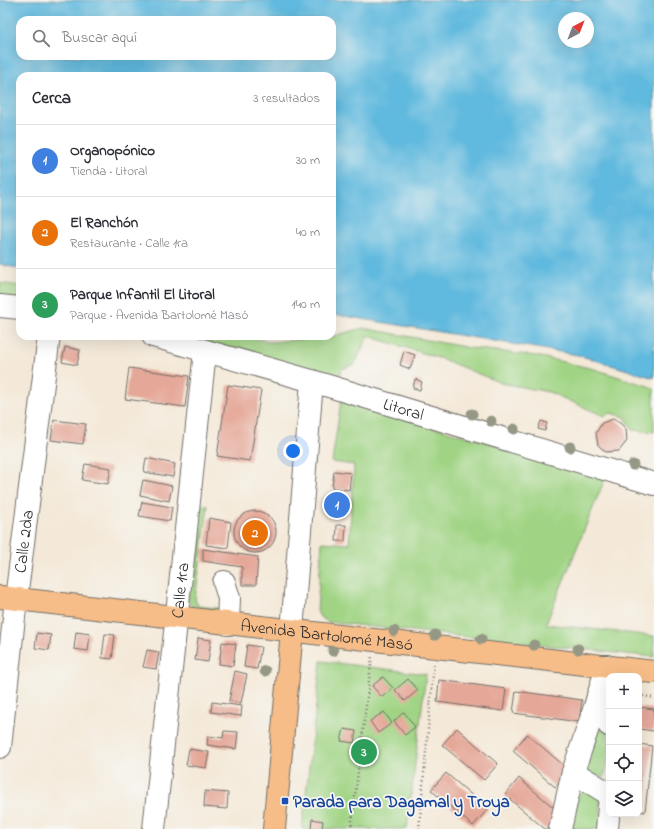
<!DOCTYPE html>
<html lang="es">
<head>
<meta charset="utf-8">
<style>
	body { margin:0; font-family:"Indie Flower",sans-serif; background:#f7f7f7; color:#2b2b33 }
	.controls { position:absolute; right:12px; bottom:12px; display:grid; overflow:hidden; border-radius:8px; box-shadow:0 4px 16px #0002 }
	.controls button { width:36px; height:36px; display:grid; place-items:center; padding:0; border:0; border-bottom:1px solid #e1e1e2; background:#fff; color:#2b2b33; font:20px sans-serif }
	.compass { position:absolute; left:558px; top:12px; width:36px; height:36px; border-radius:50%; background:#fff; box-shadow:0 4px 16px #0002; rotate:42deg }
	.you { position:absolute; left:293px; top:451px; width:14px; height:14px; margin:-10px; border:3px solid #fff; border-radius:50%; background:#1a73e8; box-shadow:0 0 0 6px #1a73e833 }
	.badge { display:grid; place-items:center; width:26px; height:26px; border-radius:50%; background:#0b8043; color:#fff; font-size:13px; font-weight:700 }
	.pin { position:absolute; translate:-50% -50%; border:2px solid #fff; box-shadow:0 1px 4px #0006 }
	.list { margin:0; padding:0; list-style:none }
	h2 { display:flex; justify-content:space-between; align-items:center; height:52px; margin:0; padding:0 16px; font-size:17px }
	h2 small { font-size:13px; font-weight:400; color:#7c7c81 }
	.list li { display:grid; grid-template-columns:26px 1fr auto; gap:12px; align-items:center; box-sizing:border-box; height:72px; padding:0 16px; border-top:1px solid #e1e1e2 }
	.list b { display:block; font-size:15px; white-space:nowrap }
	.list p { margin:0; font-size:13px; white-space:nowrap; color:#7c7c81 }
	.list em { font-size:13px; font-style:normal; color:#7c7c81 }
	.icon { flex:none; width:22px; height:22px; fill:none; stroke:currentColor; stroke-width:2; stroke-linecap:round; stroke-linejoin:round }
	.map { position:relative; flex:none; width:654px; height:829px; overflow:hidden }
	.search { position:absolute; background:#fff; box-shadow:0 4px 16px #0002; left:16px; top:16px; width:320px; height:44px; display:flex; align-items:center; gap:10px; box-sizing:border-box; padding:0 14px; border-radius:12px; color:#7c7c81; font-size:15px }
	.panel { position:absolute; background:#fff; box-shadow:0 4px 16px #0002; left:16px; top:72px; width:320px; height:268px; border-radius:12px }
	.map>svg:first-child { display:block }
	.green { fill:#a0d484; stroke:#668058 }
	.water { fill:#61b9de; stroke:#467284; fill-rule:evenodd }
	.building { fill:#e5a798 }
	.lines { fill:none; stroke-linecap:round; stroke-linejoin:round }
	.minor-casing { stroke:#716e68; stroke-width:24 }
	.major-casing { stroke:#716e68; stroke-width:24 }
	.path { stroke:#716e68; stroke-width:2.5; stroke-dasharray:1 3; stroke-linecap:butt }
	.minor { stroke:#fff; stroke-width:22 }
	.major { stroke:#f7bd88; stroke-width:22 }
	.tree { fill:#959885 }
	.transit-dot { fill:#1a4fb4; stroke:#f6f6f2; stroke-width:1.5 }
	.labels { text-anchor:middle; stroke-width:3.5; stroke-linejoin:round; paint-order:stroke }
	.street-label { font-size:17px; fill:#2b2b2b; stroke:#f6f6f2 }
	.transit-label { font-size:17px; font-weight:bold; fill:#164399; stroke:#f6f6f2; text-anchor:start }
</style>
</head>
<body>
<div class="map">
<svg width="654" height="829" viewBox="0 0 654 829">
	<rect width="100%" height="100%" fill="#f6f6f2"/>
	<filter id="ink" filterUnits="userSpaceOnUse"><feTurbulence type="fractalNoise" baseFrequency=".025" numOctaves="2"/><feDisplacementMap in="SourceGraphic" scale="8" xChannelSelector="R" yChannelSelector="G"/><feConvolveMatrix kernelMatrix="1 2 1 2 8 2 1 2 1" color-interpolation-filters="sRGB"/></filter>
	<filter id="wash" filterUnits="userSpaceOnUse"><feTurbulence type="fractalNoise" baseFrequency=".012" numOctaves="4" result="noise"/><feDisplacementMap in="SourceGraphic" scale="16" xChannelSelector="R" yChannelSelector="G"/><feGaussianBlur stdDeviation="0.9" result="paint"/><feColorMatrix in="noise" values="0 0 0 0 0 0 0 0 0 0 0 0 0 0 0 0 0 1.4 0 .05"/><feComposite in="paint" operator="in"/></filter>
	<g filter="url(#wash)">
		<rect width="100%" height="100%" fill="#f4e9d8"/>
		<!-- green -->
		<path class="green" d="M0,283L20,286V303L0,299Z
			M363,328L470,348L537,356L594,369L654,388V432L632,430L625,417L610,413L604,416L549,392L501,383L442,359L368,336L355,364L342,369L337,380L180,336H245L271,342L330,337Z
			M341,401L606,476L546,624L654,636V657L328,622L320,617L317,611L322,542L349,544L354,465L332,462Z
			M197,504L208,506L195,599L198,606L225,609L224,614C210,612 196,615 188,601Z
			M321,661L426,674L407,829H302Z
			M596,715C599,720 606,728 608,734C611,745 608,768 603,778L578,768Z
			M586,788L599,797L602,829H567L572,804Z"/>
		<!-- water -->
		<path class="water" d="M0,0H654V378L578,355L332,314V76H20V269L0,264ZM564,18H588V42H564ZM20,20H332V56H20Z"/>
		<g id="blocks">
			<!-- building -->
			<path class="building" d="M65,347L80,350L77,365L62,362Z
				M404,351L415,355L410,369L400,365Z
				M129,368L189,376L185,407L125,399Z
				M415,379L422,382L420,390L413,388Z
				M228,385L261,390L250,461L217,456Z
				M613,419L620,423L626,429L627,441L619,451L606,452L598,445L596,433L602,423Z
				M54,420L86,424L83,444L51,440Z
				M541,421L547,423L545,431L538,429Z
				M146,458L175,464L173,477L144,472Z
				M85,464L111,468L108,484L82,480Z
				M334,471L351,473L349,490L332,488Z
				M143,480L172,486L169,501L140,495Z
				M331,494L347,497L343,516L328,514Z
				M142,502L172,507L170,521L139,516Z
				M234 532a21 21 0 1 1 42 0a21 21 0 1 1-42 0Z
				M209,518L231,522L228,548L206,545Z
				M337,525H346L345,541H336Z
				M203,549L258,557L256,585H242V567L203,561Z
				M76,632L90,634L88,651L74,649Z
				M37,633L51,635L49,650L35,648Z
				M105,634L115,635L112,659L102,658Z
				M198,638L211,640L208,662L195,660Z
				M222,642L236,644L233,666L219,664Z
				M247,645L261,647L257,669L244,667Z
				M147,650L159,652L156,669L143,667Z
				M235,671L247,674L241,703L229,701Z
				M383,677L393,688L382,697L372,686Z
				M408,679L418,690L405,701L395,690Z
				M439,680L506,689L503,711L437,702Z
				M516,691L582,700L579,722L513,713Z
				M212,702L242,706L241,716L211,712Z
				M639,707L654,709V731L639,729Z
				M384,712L392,723L378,733L370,721Z
				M404,712L415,727L405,735L394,721Z
				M457,728L498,764L484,780L442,745Z
				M344,729L356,731L354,743L341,741Z
				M224,731L238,732L236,749L207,745L208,736L223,738Z
				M527,734L569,770L555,787L513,751Z
				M639,744L652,746L645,812L639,811Z
				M189,749L209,752L206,768L186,765Z
				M446,773L488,809L473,826L431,790Z
				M519,778L561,814L549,829H545L505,795Z
				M205,791L228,793L227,809L204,807Z
				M312,819L323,821L322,829H311Z"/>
		</g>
	</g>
	<g filter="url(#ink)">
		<use href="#blocks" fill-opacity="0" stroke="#716e68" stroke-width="1"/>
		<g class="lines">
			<!-- minor casing -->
			<g class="minor-casing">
				<g id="minor">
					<path d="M0,306L20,308"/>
					<path id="s1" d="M153,336L312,381L654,484"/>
					<path d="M224,582L229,598L228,624"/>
					<path d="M292,631L312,381"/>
					<path d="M598,695L609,725"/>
					<path id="s2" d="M0,747L16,599L49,336"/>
					<path d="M573,772L609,794"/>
					<path id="s3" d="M154,829L205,351"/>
					<path d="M560,829L573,772L594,710L607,666"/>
					<path d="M607,829L609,806"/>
				</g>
			</g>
			<!-- major casing -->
			<g class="major-casing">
				<g id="major">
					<path id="s4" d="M0,597L654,672"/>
					<path d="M274,829L292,631"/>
				</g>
			</g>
			<!-- path -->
			<path class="path" d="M639,695L654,698
				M351,829L372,656
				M419,829L434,663"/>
			<!-- minor -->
			<use href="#minor" class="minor"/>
			<!-- major -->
			<use href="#major" class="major"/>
		</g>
		<!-- trees -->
		<g class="tree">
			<circle cx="472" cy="414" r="5.5"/>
			<circle cx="491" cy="421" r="5.5"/>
			<circle cx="514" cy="429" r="5.5"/>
			<circle cx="570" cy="447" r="5.5"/>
			<circle cx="633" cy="465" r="5.5"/>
			<circle cx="394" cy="631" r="5.5"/>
			<circle cx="435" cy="635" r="5.5"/>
			<circle cx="481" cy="639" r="5.5"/>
			<circle cx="534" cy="645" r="5.5"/>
			<circle cx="578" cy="649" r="5.5"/>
			<circle cx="333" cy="651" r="5.5"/>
			<circle cx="265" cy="671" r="5.5"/>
		</g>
	</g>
	<!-- markers -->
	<rect class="transit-dot" x="281" y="797" width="8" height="8" rx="2"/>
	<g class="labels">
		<!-- street labels -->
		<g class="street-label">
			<text dy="6" stroke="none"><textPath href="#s1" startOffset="261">Litoral</textPath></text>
			<text dy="6" stroke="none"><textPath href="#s2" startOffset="207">Calle 2da</textPath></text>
			<text dy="6" stroke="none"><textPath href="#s3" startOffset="240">Calle 1ra</textPath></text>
			<text dy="6" stroke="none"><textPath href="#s4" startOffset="329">Avenida Bartolomé Masó</textPath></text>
		</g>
		<!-- transit labels -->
		<g class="transit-label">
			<text x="293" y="807">Parada para Dagamal y Troya</text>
		</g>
	</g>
</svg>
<div class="controls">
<button>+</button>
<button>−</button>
<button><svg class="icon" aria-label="locate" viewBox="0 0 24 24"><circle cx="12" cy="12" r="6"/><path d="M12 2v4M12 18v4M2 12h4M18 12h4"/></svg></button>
<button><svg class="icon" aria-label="layers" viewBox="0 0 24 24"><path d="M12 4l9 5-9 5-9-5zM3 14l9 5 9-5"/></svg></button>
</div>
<svg class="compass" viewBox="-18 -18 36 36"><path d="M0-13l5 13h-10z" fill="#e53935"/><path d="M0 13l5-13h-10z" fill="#7c7c81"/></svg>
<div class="you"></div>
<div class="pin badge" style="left:337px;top:505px;background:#3f7fe0">1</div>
<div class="pin badge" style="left:255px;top:533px;background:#e8710a">2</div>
<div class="pin badge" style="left:364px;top:752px;background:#2e9e5b">3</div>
<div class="search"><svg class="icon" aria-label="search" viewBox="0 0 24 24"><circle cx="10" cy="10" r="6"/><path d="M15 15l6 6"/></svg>Buscar aquí</div>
<section class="panel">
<h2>Cerca<small>3 resultados</small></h2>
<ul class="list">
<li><span class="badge" style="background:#3f7fe0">1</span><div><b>Organopónico</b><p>Tienda · Litoral</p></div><em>30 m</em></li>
<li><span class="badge" style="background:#e8710a">2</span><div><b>El Ranchón</b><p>Restaurante · Calle 1ra</p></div><em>40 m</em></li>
<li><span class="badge" style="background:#2e9e5b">3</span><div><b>Parque Infantil El Litoral</b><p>Parque · Avenida Bartolomé Masó</p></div><em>140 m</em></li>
</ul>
</section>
</div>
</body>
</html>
